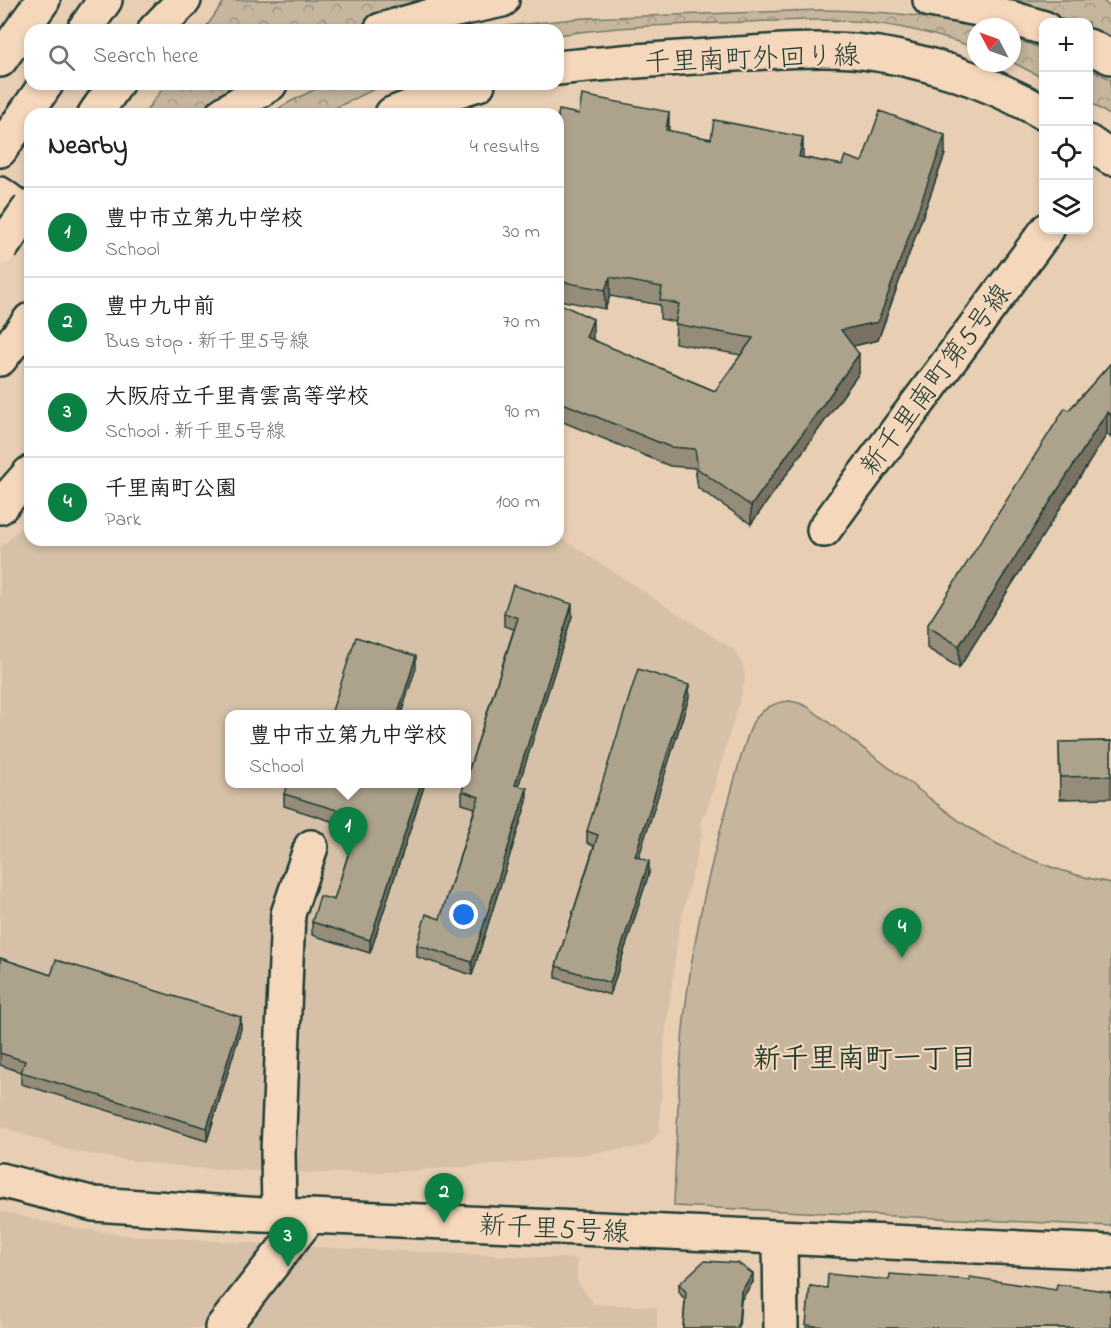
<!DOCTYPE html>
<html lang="en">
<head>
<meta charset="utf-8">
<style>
	body { margin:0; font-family:"Indie Flower","Klee One",sans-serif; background:#f6f6f6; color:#202124 }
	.controls { position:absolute; right:18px; top:18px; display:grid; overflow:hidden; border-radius:12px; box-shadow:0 3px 9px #0003 }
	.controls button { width:54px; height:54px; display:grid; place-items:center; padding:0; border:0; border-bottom:2px solid #e0e0e0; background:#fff; color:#202124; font:30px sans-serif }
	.compass { position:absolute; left:967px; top:18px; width:54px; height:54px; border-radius:50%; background:#fff; box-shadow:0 3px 9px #0003; rotate:311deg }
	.you { position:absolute; left:464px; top:915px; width:21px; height:21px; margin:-15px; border:4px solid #fff; border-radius:50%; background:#1a73e8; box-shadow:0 0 0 9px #1a73e833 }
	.badge { display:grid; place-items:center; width:39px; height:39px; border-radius:50%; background:#0b8043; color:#fff; font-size:20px; font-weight:700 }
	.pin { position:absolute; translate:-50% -50px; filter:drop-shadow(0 2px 3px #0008) }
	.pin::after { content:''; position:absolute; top:32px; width:21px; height:18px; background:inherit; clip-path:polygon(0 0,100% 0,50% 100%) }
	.popup { position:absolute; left:225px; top:710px; width:246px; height:78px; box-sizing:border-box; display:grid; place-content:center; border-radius:12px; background:#fff; filter:drop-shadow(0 2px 4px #0005); font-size:20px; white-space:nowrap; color:#757577 }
	.popup b { font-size:22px; color:#202124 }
	.popup::after { content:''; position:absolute; left:50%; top:100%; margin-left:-12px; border:12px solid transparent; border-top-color:#fff }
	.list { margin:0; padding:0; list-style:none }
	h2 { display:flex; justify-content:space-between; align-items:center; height:78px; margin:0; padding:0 24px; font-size:26px }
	h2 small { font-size:20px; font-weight:400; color:#757577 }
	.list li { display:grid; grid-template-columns:39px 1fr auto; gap:18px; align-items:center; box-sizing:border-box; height:90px; padding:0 24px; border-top:2px solid #e0e0e0 }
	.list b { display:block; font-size:22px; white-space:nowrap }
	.list p { margin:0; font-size:20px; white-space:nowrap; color:#757577 }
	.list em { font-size:20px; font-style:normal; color:#757577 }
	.icon { flex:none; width:33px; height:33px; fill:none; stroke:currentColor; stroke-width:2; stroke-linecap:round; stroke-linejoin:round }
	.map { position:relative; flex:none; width:1111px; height:1328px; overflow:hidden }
	.search { position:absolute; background:#fff; box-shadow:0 3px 9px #0003; left:24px; top:24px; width:540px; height:66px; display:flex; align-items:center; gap:15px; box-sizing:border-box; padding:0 21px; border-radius:18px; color:#757577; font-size:22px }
	.panel { position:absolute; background:#fff; box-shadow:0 3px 9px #0003; left:24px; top:108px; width:540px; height:438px; border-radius:18px }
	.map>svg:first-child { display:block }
	.built { fill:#d6c1a8; fill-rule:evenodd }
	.forest { fill:url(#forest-crowns); stroke:#727a69; stroke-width:1.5 }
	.green { fill:#c6b69e; stroke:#727a69; stroke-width:1.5 }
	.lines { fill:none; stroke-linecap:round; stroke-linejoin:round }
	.minor-casing { stroke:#1f3d34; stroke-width:38 }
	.major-casing { stroke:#1f3d34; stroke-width:38 }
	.highway-casing { stroke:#1f3d34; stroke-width:38 }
	.minor { stroke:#f5d7bb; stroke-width:33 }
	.major { stroke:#f5d7bb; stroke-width:33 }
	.highway { stroke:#f5d7bb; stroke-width:33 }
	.major-bridge-casing { stroke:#1f3d34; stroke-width:38; stroke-linecap:butt }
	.major-bridge { stroke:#f5d7bb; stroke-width:33 }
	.wall { fill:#958c79; stroke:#1f3d34; stroke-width:1.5 }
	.shaded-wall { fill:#797263; stroke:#1f3d34; stroke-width:1.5 }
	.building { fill:#ada38d; stroke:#1f3d34; stroke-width:1.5 }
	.labels { text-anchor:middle; stroke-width:4.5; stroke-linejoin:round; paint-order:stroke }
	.street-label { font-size:27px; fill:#1f3d34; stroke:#f5d7bb }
	.neighbourhood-label { font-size:28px; font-weight:bold; fill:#1f3d34; stroke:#f5d7bb }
</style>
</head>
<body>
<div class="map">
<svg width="1111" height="1328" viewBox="0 0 1111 1328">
	<defs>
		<pattern id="forest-crowns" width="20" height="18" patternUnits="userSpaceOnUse" patternTransform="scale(1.5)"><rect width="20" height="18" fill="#c6b69e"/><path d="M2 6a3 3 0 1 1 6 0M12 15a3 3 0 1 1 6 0" fill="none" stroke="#a09582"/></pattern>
	</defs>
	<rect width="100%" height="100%" fill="#e8ceb3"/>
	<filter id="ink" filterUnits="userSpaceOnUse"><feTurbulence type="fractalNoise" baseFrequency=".0167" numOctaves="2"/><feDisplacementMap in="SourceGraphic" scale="12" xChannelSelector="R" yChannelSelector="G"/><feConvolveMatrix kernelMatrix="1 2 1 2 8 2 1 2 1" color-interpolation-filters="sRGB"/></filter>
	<g filter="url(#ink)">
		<!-- built -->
		<path class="built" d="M30,519V540H558V536L734,650L741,662L744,669L745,677L744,685L706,813L702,816L700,825L703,829L679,929L665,1037L659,1131L654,1139L650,1143L640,1147L506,1164L390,1172L312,1173L194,1168L119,1159L68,1150L0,1126V548ZM230,714H466V784H230Z
			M0,1211L37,1220L87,1230L126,1235L332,1248L577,1259V1281L594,1304L657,1307V1328H0Z"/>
		<!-- forest -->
		<path class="forest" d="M225,0H449L402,13L354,30H204Z
			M1008,0H1102L1111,8V39L1089,30L1088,22H1071Z
			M821,10C874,11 925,14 976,27V48C925,30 873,19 819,20C785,20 752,22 718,23C664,25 611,27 558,35V30H485L506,26L584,18Z
			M1012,38L1043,49V78L1012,62Z
			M1088,69L1111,79V116L1089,102Z
			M166,84H249L206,114H144Z
			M325,84H385L323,114H271L284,105Z"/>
		<!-- green -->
		<path class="green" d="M790,701L799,703L808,707C843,733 877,759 911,784C931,799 950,815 970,828C1013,856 1061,873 1111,883V1226L674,1206C676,1144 678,1081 684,1019C692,946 708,871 729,800C736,775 743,745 753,722C763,709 773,702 790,701Z"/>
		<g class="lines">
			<!-- minor casing -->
			<g class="minor-casing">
				<path id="minor" d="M558,68C613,62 667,59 722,55C765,52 810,48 854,51C918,57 989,81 1044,113
					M392,114L442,95L478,84
					M1088,142L1111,158
					M0,194L30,216
					M0,507L30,473
					M824,530L853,490L1047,230
					M0,1180L94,1204L262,1215L310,1216L1111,1252
					M279,1215L278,1152L288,914L311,847
					M780,1238L781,1328
					M222,1328L310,1216"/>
			</g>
			<!-- major casing -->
			<g class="major-casing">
				<path id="major" d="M930,0L984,10L1044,28
					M155,30L184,0
					M381,30L437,14L502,0
					M1088,46L1111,57
					M95,114L116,84
					M223,114L270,84
					M0,359L30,320"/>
			</g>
			<!-- highway casing -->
			<g class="highway-casing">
				<path id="highway" d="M84,30L105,0
					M0,60L43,0
					M0,150L46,84"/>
			</g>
			<!-- minor -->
			<use href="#minor" class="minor"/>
			<!-- major -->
			<use href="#major" class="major"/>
			<!-- highway -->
			<use href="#highway" class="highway"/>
			<!-- major-bridge casing -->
			<g class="major-bridge-casing">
				<path id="major-bridge" d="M1,248L30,207"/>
			</g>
			<!-- major-bridge -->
			<use href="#major-bridge" class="major-bridge"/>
		</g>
		<!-- wall -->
		<path class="wall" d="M558,115L669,131L842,165L945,154L878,340L853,346L859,373L751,524L698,488L695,468L670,466L558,420V303L593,338L592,340L715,391L741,355L675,343L676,322L660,319V305L610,296L605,309L558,300Z
			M1111,363V438L1107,434L959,668L927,648V626L1069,410Z
			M504,613L572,616L518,786L527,801L472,975L417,957V945L440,919L475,808L462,804V791L514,629L504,626Z
			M689,697L638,858L649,873L610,995L556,978V966L594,846L587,843V831Z
			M1111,741V798L1060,799L1059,742Z
			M425,783L370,953L312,935V922L334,900L356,829L284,806V794Z
			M0,958L51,975L241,1029L207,1141L21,1084V1072L0,1065Z
			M889,1280L1056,1290L1111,1328H806L810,1286L827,1288Z
			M753,1282L741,1300L739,1328H683L685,1300L679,1292V1284Z"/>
		<!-- shaded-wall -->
		<path class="shaded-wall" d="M669,112V131L666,130Z
			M945,135V154L878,340L841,349V330Z
			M803,137V156L799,176V157Z
			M610,277V296L605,309V290Z
			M593,319V338L586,356V337Z
			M859,354V373L751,524V506Z
			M1107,412V434L959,668V646Z
			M572,604V616L515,797V785Z
			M416,656V668L401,714H398Z
			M689,685V697L635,869V856Z
			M421,783H425L370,953V940Z
			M527,788V801L472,975V962Z
			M649,861V873L610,995V983Z
			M241,1017V1029L207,1141V1128Z
			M753,1274V1282L741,1300L738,1328L741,1291Z"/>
		<!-- building -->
		<path class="building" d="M582,95L669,112L666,130L711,139L714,120L803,137L799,157L842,165L845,156L862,162L880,111L945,135L878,322L841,330L859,354L751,506L698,469L695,449L670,447L558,401V303L593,319L586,337L715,391L753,338L675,324L679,304L660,300L662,287L610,277L605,290L558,281V273L560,268L558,267V115L559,110L579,114Z
			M1111,363V416L1107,412L959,646L927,626L1065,408L1069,410Z
			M513,585L572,604L515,785L527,788L472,962L417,945L426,914L440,919L479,797L462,791L465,783H466V779L518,618L504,613Z
			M356,637L416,656L398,714H331Z
			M638,669L689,685L635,856L649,861L610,983L556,966L598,835L587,831Z
			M1111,741V776L1060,777L1059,742Z
			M288,783H421L370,940L312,922L320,896L334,900L360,817L284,794Z
			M0,958L51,975L56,960L241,1017L207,1128L21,1072L25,1061L0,1053Z
			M704,1261L738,1263L753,1274L741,1291L738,1328H683L686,1292L679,1284Z
			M828,1274L889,1280L890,1274L970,1280V1277L1056,1290L1057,1284L1111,1292V1328H836L806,1325L810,1286L827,1288Z"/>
	</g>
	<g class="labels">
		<!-- street labels -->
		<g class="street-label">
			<text transform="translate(752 58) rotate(-2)" y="9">千里南町外回り線</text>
			<text transform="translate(935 379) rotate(-53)" y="9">新千里南町第5号線</text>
			<text transform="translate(554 1228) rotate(3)" y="9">新千里5号線</text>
		</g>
		<!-- neighbourhood labels -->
		<g class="neighbourhood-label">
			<text x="865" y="1067">新千里南町一丁目</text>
		</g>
	</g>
</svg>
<div class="controls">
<button>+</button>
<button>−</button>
<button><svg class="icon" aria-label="locate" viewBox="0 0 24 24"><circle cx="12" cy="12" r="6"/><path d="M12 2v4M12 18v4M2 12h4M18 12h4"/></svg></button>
<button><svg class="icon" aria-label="layers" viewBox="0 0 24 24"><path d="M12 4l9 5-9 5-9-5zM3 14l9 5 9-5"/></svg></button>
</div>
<svg class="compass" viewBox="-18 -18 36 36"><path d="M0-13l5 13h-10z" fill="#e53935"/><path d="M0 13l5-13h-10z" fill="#757577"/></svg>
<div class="you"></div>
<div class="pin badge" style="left:348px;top:857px">1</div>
<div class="popup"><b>豊中市立第九中学校</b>School</div>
<div class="pin badge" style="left:444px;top:1223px">2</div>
<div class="pin badge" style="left:288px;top:1267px">3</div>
<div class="pin badge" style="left:902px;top:958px">4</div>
<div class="search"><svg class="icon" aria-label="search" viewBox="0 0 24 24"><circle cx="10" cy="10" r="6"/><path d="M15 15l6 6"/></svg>Search here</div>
<section class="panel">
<h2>Nearby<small>4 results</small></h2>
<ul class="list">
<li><span class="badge">1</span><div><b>豊中市立第九中学校</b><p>School</p></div><em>30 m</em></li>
<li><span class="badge">2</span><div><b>豊中九中前</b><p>Bus stop · 新千里5号線</p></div><em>70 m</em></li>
<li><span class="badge">3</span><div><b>大阪府立千里青雲高等学校</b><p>School · 新千里5号線</p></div><em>90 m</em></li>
<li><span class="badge">4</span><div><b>千里南町公園</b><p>Park</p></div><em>100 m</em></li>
</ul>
</section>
</div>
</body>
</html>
